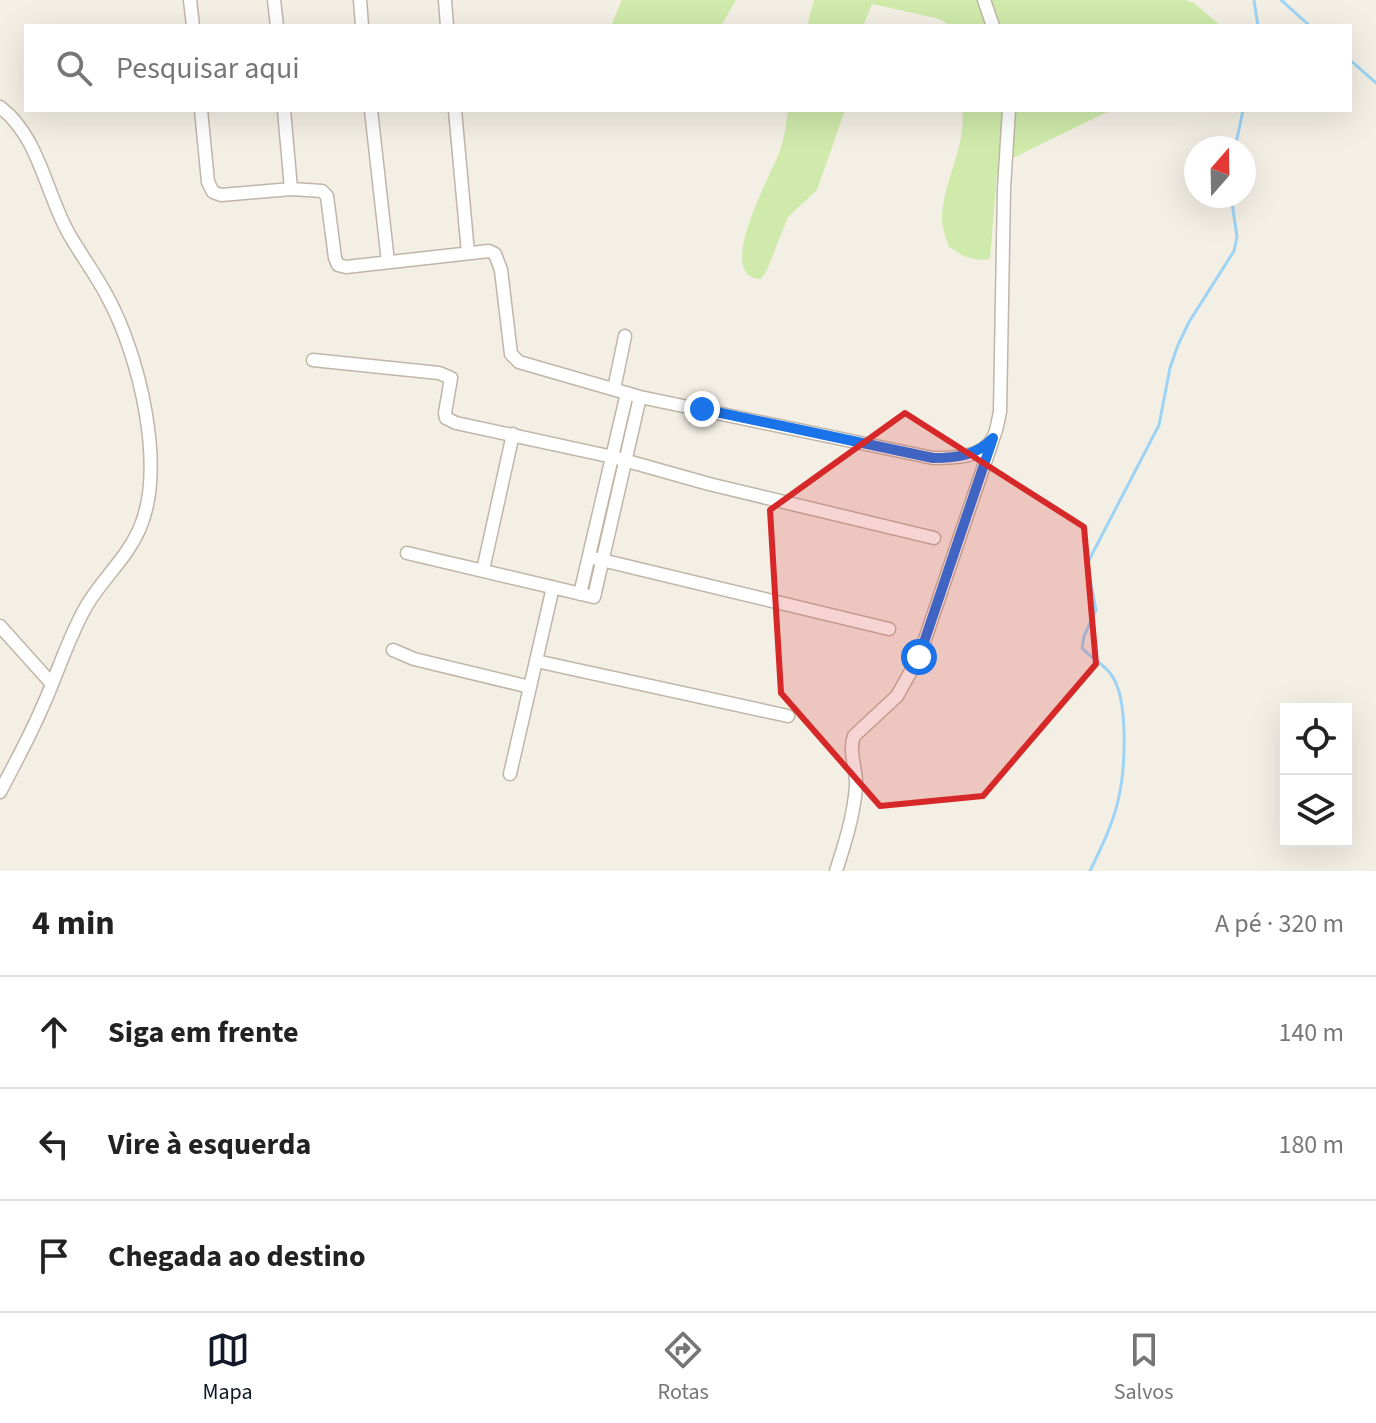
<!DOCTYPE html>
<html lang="pt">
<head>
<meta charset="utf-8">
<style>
	body { margin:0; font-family:"Source Sans 3",sans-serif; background:#f2f2f2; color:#222 }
	.controls { position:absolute; right:24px; bottom:24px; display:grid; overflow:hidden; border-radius:0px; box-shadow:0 8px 32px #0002 }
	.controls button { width:72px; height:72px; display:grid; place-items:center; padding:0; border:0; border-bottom:2px solid #e0e0e0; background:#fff; color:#222; font:40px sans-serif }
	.compass { position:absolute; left:1184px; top:136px; width:72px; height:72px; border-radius:50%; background:#fff; box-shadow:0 8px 32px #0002; rotate:20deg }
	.stop { position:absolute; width:24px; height:24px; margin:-18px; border:6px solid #1a73e8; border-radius:50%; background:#fff }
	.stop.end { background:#1a73e8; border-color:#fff; box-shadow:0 2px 8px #0008 }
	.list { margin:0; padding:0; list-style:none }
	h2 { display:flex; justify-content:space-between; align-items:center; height:104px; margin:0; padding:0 32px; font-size:34px }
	h2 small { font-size:26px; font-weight:400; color:#767676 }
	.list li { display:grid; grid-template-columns:52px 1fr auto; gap:24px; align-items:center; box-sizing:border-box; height:112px; padding:0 32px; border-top:2px solid #e0e0e0 }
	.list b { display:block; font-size:30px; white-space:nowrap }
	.list em { font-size:26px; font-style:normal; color:#767676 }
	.icon { flex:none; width:44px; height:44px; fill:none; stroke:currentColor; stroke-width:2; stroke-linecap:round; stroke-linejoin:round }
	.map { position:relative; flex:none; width:1376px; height:871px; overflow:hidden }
	.search { position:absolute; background:#fff; box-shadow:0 8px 32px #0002; left:24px; right:24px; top:24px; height:88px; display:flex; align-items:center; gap:20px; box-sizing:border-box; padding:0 28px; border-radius:0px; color:#767676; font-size:30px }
	.sheet { height:440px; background:#fff }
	nav { display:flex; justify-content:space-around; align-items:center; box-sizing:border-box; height:112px; border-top:2px solid #e0e0e0; background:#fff; font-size:22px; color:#767676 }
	nav a { display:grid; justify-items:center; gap:4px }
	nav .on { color:#111827 }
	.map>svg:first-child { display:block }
	.green { fill:#cfeaab }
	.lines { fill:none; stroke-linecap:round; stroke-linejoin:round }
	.stream { stroke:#9dd3f4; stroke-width:3 }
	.street-casing { stroke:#bfb6a7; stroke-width:15 }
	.street { stroke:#fff; stroke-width:12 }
	.route { stroke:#1a73e8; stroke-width:10 }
	.marked { fill:#d62828; fill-opacity:0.2; stroke:#d62828; stroke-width:6; stroke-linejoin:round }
</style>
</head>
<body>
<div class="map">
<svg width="1376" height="871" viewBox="0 0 1376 871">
	<rect width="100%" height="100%" fill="#f3efe5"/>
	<!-- green -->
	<path class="green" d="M622,0H736L721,26H611Z
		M814,0H1185L1194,3L1221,26H950L940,19L872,4L863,26H807Z
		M788,110H845L817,190L788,217L767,270L761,279C711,277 775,169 781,147C785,135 786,122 788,110Z
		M962,110H1111L1013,158L997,173L990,259C973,262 963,256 949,247C946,239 943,230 942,222C941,184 967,148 962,110Z"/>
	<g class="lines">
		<!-- stream -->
		<path class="stream" d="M1254,0L1258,26
			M1281,0L1310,26
			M1350,60L1376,83
			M1235,148L1243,110
			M1090,871C1101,848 1112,826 1118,801C1125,772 1130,697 1110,673C1103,664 1090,657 1082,648L1084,636L1096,610L1087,564L1159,425L1170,368L1178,345L1189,322L1234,251L1237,237L1231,196"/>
		<!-- street casing -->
		<g class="street-casing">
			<path id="street" d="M190,0L193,26
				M274,0L277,26
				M360,0L362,26
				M445,0L447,26
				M984,0L993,26
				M0,107C39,136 46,194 69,234C81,255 96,275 107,296C139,354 167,468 139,530C126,559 103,578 87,605C68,637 57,676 41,710C29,738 14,765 0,792
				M201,110L208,182L213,192L221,195L291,189L322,191L327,196L335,258L338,265L346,267L489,251L495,254L501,270L511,354L519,362L640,397L933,458C953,458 982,458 993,438C997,431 998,420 1000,412L1004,188L1009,110
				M284,110L291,189
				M371,110L388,262
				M455,110L468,253
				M313,360L439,373L451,378L445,413L446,418L456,423L613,457L709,484L934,538
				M614,389L625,336
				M407,553L594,597L640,397
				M589,557L889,629
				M483,570L513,434
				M580,594L627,393
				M0,626L52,684
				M393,650L414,659L530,687
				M536,661L788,716
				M510,774L553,587
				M836,871C845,843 854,815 856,786C857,769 848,752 854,736L897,696L919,657L993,439"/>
		</g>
		<!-- street -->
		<use href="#street" class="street"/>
	</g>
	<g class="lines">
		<!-- route -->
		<path class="route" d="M702,409L933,458C957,458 976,456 993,438L919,657"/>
	</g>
	<!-- marked area -->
	<path class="marked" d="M905,413L1084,527L1096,664L983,796L880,806L781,693L770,510Z"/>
</svg>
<div class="controls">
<button><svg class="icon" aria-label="locate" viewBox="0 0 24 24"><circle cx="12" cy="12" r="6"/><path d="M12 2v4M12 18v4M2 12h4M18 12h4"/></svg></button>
<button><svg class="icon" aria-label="layers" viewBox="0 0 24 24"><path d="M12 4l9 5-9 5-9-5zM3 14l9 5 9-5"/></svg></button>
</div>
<svg class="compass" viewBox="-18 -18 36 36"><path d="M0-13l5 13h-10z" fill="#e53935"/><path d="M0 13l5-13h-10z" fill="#767676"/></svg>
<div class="stop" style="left:919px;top:657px"></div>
<div class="stop end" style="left:702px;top:409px"></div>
<div class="search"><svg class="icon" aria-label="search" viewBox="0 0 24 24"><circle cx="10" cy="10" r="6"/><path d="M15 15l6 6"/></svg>Pesquisar aqui</div>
</div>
<section class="sheet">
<h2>4 min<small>A pé · 320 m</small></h2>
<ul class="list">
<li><svg class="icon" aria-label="ahead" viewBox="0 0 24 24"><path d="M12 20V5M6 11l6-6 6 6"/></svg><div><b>Siga em frente</b></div><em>140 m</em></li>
<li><svg class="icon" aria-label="left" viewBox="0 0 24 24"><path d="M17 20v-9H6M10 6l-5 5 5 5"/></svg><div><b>Vire à esquerda</b></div><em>180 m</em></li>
<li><svg class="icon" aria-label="arrive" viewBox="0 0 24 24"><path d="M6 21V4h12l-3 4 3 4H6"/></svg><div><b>Chegada ao destino</b></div></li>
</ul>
</section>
<nav>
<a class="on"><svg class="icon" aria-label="map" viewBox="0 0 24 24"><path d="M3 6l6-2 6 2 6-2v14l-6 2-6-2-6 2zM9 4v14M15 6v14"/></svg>Mapa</a>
<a><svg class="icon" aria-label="directions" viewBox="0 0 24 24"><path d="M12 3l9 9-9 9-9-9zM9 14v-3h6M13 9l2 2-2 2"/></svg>Rotas</a>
<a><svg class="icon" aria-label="saved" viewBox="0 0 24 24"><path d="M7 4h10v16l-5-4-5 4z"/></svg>Salvos</a>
</nav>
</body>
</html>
